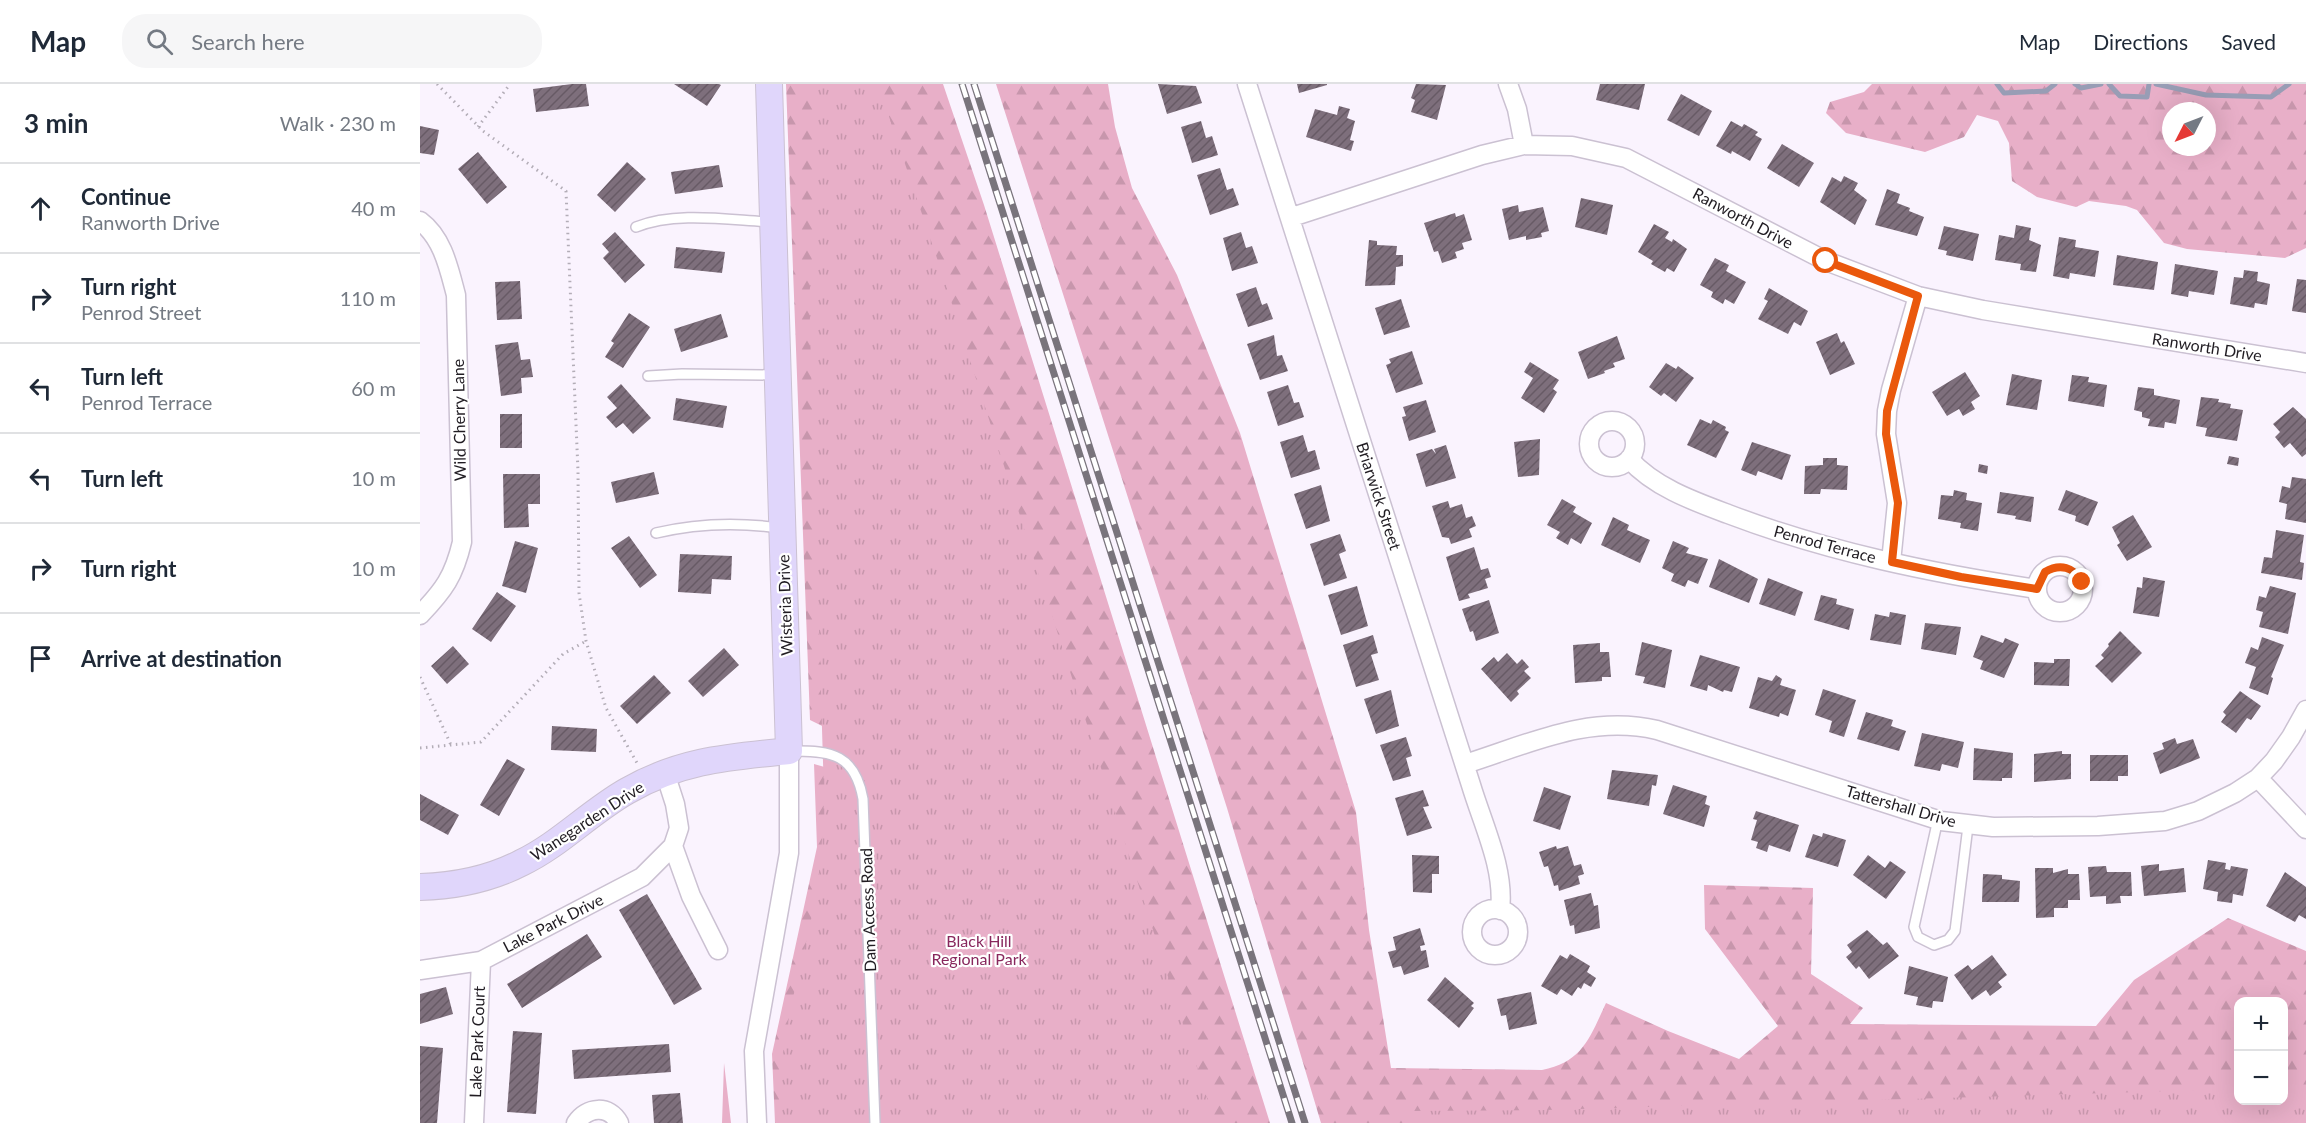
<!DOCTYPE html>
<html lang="en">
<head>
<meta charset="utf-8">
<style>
	body { margin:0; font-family:Lato,sans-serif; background:#f6f6f7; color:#1f2937 }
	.controls { position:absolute; right:18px; bottom:18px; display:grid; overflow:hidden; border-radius:12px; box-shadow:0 6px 24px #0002 }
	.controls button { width:54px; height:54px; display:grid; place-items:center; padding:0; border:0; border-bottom:2px solid #e0e1e3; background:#fff; color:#1f2937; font:30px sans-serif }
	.compass { position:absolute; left:1742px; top:18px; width:54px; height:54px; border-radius:50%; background:#fff; box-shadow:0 6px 24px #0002; rotate:228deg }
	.stop { position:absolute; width:18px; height:18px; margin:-14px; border:4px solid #ea580c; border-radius:50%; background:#fff }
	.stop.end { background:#ea580c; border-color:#fff; box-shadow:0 2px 6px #0008 }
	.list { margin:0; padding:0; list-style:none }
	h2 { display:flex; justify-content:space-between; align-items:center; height:78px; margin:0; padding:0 24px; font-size:26px }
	h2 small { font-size:20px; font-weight:400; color:#747a83 }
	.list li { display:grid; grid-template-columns:39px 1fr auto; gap:18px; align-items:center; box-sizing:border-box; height:90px; padding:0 24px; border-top:2px solid #e0e1e3 }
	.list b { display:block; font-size:22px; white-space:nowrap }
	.list p { margin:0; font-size:20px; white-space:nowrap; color:#747a83 }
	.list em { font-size:20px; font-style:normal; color:#747a83 }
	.icon { flex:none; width:33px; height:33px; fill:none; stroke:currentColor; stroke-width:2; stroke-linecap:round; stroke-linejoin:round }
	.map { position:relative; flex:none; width:1886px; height:1039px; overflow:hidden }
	header { display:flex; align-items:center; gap:36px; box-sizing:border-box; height:84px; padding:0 30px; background:#fff; border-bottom:2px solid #e0e1e3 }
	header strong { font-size:28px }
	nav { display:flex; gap:33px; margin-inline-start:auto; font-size:21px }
	.search { width:420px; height:54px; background:#f6f6f7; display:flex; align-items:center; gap:15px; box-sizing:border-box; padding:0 21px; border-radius:24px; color:#747a83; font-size:22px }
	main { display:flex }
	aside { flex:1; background:#fff }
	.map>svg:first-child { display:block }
	.forest { fill:url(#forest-firs); fill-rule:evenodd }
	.park { fill:url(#park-tufts) }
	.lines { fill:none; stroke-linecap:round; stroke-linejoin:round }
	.stream { stroke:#989db5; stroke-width:5 }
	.building { fill:url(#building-hatch) }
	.lane-casing { stroke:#cbc1d2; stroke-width:12 }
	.street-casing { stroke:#cbc1d2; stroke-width:21 }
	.secondary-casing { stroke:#cbc1d2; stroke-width:28 }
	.path { stroke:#b3adb7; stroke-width:3; stroke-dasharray:1.5 4.5; stroke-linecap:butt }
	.lane { stroke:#fff; stroke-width:9 }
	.street { stroke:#fff; stroke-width:18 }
	.secondary { stroke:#e0d6fb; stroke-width:26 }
	.rail-casing { stroke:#79747c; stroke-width:7 }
	.rail { stroke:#fff; stroke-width:4.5; stroke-dasharray:14; stroke-linecap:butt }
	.route { stroke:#ea580c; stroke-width:8 }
	.labels { text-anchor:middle; stroke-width:4.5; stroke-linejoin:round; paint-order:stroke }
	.street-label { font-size:16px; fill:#201c22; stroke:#fff }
	.park-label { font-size:16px; fill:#88275d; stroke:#fff }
</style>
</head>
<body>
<header>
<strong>Map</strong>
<div class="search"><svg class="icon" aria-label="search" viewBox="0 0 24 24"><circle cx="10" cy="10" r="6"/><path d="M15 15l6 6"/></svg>Search here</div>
<nav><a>Map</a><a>Directions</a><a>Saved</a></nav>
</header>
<main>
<aside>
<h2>3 min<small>Walk · 230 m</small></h2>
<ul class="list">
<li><svg class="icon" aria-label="ahead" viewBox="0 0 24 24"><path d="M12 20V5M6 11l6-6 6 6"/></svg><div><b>Continue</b><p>Ranworth Drive</p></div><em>40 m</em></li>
<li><svg class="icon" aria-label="right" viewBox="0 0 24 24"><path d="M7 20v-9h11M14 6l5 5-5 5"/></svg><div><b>Turn right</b><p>Penrod Street</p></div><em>110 m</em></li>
<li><svg class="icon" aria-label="left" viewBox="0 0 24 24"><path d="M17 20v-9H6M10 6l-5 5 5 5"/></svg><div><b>Turn left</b><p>Penrod Terrace</p></div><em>60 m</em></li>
<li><svg class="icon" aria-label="left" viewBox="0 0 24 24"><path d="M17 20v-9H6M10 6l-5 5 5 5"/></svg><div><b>Turn left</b></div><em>10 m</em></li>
<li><svg class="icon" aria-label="right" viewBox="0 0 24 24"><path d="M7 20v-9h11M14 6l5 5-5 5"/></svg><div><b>Turn right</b></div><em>10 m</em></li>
<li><svg class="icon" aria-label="arrive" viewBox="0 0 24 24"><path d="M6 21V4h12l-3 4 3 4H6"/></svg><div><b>Arrive at destination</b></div></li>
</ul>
</aside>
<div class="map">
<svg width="1886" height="1039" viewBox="0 0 1886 1039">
	<defs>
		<pattern id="forest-firs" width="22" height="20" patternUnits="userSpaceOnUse" patternTransform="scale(1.5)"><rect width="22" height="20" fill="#e8afc8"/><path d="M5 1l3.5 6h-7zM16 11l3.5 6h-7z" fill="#c796ac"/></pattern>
		<pattern id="park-tufts" width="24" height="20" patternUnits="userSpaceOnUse" patternTransform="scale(1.5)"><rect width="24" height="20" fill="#e8afc8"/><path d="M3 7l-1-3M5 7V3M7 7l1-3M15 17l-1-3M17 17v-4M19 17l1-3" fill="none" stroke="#c796ac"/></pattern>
		<pattern id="building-hatch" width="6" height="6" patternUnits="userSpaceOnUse" patternTransform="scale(1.5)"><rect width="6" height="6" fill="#7e6f7c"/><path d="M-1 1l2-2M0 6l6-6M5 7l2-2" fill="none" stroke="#675a65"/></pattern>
	</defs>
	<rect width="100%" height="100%" fill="#faf3fe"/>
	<!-- forest -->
	<path class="forest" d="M366,0H523L564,121L850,1039H485L459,670L390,636Z
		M576,0H688L695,43L712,104L757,191L820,349L936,728L949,846L971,984L1122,986C1163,978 1170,953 1186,919L1248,947L1319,975L1358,942L1285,845L1284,801L1393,804L1391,890L1443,924L1430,940L1676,942L1714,896L1808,834L1886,867V1039H901L807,724ZM1818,918H1864V1016H1818Z
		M1452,0H1886V164L1865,174L1767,165L1744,159L1717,126L1706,122L1669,117L1656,123L1617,113L1592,97L1589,59L1578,37L1557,31L1544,53L1505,68L1426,49L1406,29L1410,18L1444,8ZM1751,27H1787V63H1751Z
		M394,680L422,688L429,1039H355L352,970L397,763Z"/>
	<!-- park -->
	<path class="park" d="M391,0H458L523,192L795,1039H362C354,961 380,896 394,821C401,785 403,748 404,711L389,213L399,81Z
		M304,979L311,1039H302Z
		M1864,1003H1886V1039H995L990,1027L1125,1026L1818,1005V1016H1864Z"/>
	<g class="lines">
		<!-- stream -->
		<path class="stream" d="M1577,0L1584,9L1626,7L1635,0
			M1655,0L1661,4L1681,0
			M1689,0L1700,12L1727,13L1729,0
			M1736,0L1786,11L1851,13L1869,0"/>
	</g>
	<!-- building -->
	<path class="building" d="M152,0H166L169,22L116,28L113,5Z
		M254,0H299L301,1L287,22Z
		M738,0L776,2L782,19L747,30Z
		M877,0H907V1L879,9Z
		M996,0L1026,1L1017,36L991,28L995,16L991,14Z
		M1180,0H1225L1219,26L1176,16Z
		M1261,10L1292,27L1279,52L1247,36Z
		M919,22L930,25L927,34L935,37L930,56L934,57L931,67L886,53L895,25L917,31Z
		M781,37L786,54L792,52L798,71L772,79L761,43Z
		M1311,37L1322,43L1324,40L1338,48L1335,51L1342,55L1330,77L1312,67L1311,70L1296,62Z
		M0,42L19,46L14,71L0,69Z
		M1362,60L1394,79L1379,103L1347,84Z
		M58,68L87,103L67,120L38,85Z
		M207,78L226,95L195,128L177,111Z
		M299,81L303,103L255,110L251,88Z
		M800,84L807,106L813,104L819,121L790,131L777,91Z
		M1424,92L1438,99L1434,106L1447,116L1435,141L1400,118L1412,93L1421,98Z
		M1467,105L1480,110L1477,119L1490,124L1489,127L1504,133L1497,152L1455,141Z
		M1161,114L1193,121L1187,151L1155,143Z
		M1098,121L1099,128L1123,123L1129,147L1121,149L1122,153L1106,156V152L1089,156L1082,125Z
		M1035,129L1036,133L1044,130L1052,156L1042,159L1044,165L1035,168L1037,174L1022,179L1018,167L1014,168L1004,139Z
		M1234,140L1249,148L1245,154L1252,158L1253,155L1267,165L1254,188L1247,184L1245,188L1231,180L1233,177L1218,168Z
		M1596,141L1611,144L1609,156L1621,161L1616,188L1600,186L1601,180L1575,176L1579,151L1594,154Z
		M1524,142L1559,150L1553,177L1526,171L1527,167L1518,165Z
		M195,148L225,181L205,199L183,174L189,168L182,160Z
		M821,148L826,164L832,162L838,179L812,187L803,154Z
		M1639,153L1656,156L1655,163L1679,167L1675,193L1650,189L1649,195L1633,192Z
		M949,156L957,157V161L977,162L976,171H983V182L976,183L975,201L945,202Z
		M256,163L305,168L302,189L254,184Z
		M1697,171L1738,178L1734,206L1693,201Z
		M1295,174L1309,181L1306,187L1326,198L1314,220L1305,215L1303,220L1291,213L1293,208L1280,201Z
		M1755,180L1798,187L1794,211L1769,207L1768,213L1751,210Z
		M1824,186L1838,188L1837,197L1850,200L1847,221L1835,219L1834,224L1810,220L1814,193L1823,194Z
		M1877,195L1886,196V229L1872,227Z
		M100,197L102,235L77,236L75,198Z
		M836,203L842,221L847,219L853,235L828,243L816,210Z
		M1349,204L1388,227L1381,242L1374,238L1368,250L1338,235L1348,217L1344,215Z
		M981,215L990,243L964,251L955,224Z
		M209,229L230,243L203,284L185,273L194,259L191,257Z
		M301,230L308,253L261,268L254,245Z
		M1417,249L1421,259L1424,257L1435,280L1410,291L1396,258Z
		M854,251L857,272L862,271L868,287L840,296L827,260Z
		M1197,252L1205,275L1193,279L1195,283L1184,287L1185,289L1168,295L1158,268Z
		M98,258L101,276L110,275L113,293L101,294L102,309L81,312L75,261Z
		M992,267L1003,300L976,309L966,281L971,279L969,275Z
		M1110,278L1139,296L1133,305L1137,308L1124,329L1101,314L1113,294L1104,288Z
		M1246,279L1256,285L1258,282L1274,294L1256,318L1244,309L1241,312L1229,303Z
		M1545,288L1560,312L1551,318L1555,325L1543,332L1539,325L1527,332L1512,308Z
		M1592,290L1622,296L1617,326L1586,321Z
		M1652,291L1669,293L1668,298L1687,301L1684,323L1648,317Z
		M201,300L231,334L213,350L203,339L196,344L186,333L197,324L187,313Z
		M868,301L874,319L879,318L884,333L858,342L847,308Z
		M1718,303L1734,305V311L1760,316L1756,340L1745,338L1744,344L1728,342L1730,335L1722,333V328L1714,326Z
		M1781,313L1799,315L1798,318L1811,320L1810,324L1823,326L1817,357L1785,352L1787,344L1776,342Z
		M256,314L307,322L303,344L253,336Z
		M1006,316L1016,348L989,357L982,333L986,332L983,323Z
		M1873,323L1886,335V370L1882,373L1870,359L1864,364L1855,353L1860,348L1853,340Z
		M80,330H102V364H80Z
		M1280,335L1291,340L1293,336L1306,343L1305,346L1309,348L1296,374L1267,361Z
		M883,351L888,368L895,366L900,385L871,394L860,358Z
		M1120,355L1119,391L1098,393L1094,358Z
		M1332,358L1371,371L1362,396L1338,387L1336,392L1321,386Z
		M1026,361L1036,394L1006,403L996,370L1012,365L1016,370L1014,365Z
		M1809,372L1819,374L1818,382L1807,380Z
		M1403,374H1417V381L1428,382L1427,406L1401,405L1400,410H1384L1385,382L1403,381Z
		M1559,380L1568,382L1567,390L1558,388Z
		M234,388L239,410L196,419L191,398Z
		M83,390H120V420H108L109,443L84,444Z
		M1872,393L1886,395V439L1865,435L1867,420L1859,418L1862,402L1870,404Z
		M901,401L910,437L886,445L874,410Z
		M1534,406L1547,409L1546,416L1562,419L1558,447L1540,444L1541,439L1518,435L1521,411L1533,412Z
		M1646,406L1678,418L1668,442L1655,437L1656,432L1638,426Z
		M1580,408L1614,413L1611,438L1595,435L1596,432L1577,429Z
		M1142,415L1156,423L1153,428L1172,439L1161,460L1151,454L1148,461L1136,454L1140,448L1127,441Z
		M1028,417L1030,424L1042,420L1046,434L1052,432L1056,442L1049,445L1052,453L1031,460L1029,454L1022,453L1012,422Z
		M1713,431L1732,463L1707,477L1697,461L1700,459L1692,443Z
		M1193,433L1209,441L1207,446L1230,456L1220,479L1181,461Z
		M1856,446L1884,451L1880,478L1884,479L1882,496L1841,489L1844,473L1852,474Z
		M920,450L926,467L919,470L927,494L904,502L890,460Z
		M209,452L237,491L220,504L191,464Z
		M95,457L118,464L106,509L82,502Z
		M1253,457L1269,464L1266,469L1288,475L1278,500L1268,496L1265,503L1251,497L1254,490L1242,484Z
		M1054,463L1061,486L1068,484L1071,493L1065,495L1068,504L1048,510L1050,514L1039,517L1026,473Z
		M260,470L312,472L311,496L292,495L291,510L258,508Z
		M1299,475L1338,495L1329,519L1289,503Z
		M1723,493L1745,497L1739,533L1713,529L1717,503L1722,504Z
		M1348,494L1383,508L1375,532L1339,520Z
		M937,502L948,542L921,551L908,511Z
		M1850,502L1876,509L1868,550L1839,543L1843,528L1836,526L1839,512L1846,514Z
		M77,508L96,522L71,558L52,545Z
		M1401,511L1417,515L1416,520L1434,525L1429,546L1394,536Z
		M1069,516L1079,549L1056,557L1053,547L1050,548L1042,525Z
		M1470,528L1486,531L1481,561L1450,556L1455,530L1469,533Z
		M1505,539L1541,543L1536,571L1501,565Z
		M1700,547L1722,569L1692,599L1675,582L1684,574L1681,571L1689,562L1688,560Z
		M953,551L958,569L951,571L959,596L936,603L923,561Z
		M1561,551L1583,559L1585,554L1599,560L1584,594L1560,585L1563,577L1553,573Z
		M1842,553L1864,561L1851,593L1853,594L1848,611L1829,604L1836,583L1825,579L1831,563L1838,566Z
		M1222,558L1252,566L1245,604L1223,599L1225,593L1215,591Z
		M1180,559V568H1189L1191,593H1182V597L1155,599L1153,561Z
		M33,562L49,580L27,600L11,582Z
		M304,564L319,581L283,613L268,597Z
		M1087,569L1097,580L1102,575L1109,583L1104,587L1111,594L1097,607L1099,610L1091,618L1061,585L1074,573L1078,578Z
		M1280,571L1320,583L1312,608L1304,606L1303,608L1288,601L1287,607L1270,602Z
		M1634,575H1650L1649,602L1614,601V578L1634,579Z
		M234,591L251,609L217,640L200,622Z
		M1356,591L1362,595L1360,601L1376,606L1368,632L1360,629L1359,633L1329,624L1338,593L1352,597Z
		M1403,605L1436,616L1424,653L1409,648L1412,637L1395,631Z
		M971,606L979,642L956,650L944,615Z
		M1820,607L1841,622L1831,636L1827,634L1816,649L1801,638L1806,631L1803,628Z
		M1446,628L1473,636L1471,642L1486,647L1479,667L1437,655Z
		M132,642L177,645L176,668L131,666Z
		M1502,649L1544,658L1538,684L1522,680L1520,687L1494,682Z
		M986,653L992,672L986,674L991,692L973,697L960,661Z
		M1755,654L1757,660L1773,655L1780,674L1740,690L1733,669L1744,665L1742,659Z
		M1554,664L1593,669L1592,694H1582V697L1553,696Z
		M1642,667V670H1651V695L1614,698V670Z
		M1670,671H1708V692H1698V697H1670Z
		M87,675L105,685L79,732L60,721Z
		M1192,686L1238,691L1236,702L1232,701L1229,722L1187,715Z
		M1253,701L1287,712L1285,720L1290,722L1284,743L1243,730Z
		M1124,703L1151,712L1140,746L1113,737Z
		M1003,706L1009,722L1003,723L1012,744L987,752L975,714Z
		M0,710L39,731L28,751L0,736Z
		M1336,727L1379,741L1370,768L1349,761L1347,768L1336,764L1338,758L1331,756L1337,736L1333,735Z
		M1403,749L1426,756L1418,783L1385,773L1393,750L1402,753Z
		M1136,762L1137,765L1148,762L1154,782L1161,780L1164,790L1158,792L1160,800L1139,807L1138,801L1134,802L1128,782L1124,783L1119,768Z
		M992,771L1019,772V790H1012V809L993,808Z
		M1448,771L1465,784L1470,777L1486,788L1466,815L1433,791Z
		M1788,776L1806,779L1805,785L1810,786L1811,782L1828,785L1823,812L1813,810L1812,819L1797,817L1798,808L1783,805Z
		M1739,780V787L1764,784L1766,808L1724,812L1721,782Z
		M1686,782L1687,788H1711L1712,812H1700L1701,819L1686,820V812L1670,813L1668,783Z
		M1615,784H1633V789L1648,785V790H1659L1660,816H1648V824H1634V833L1616,834Z
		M1865,788L1886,803V835L1879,831L1875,838L1846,822Z
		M1563,790L1582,791V795L1600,797L1599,818H1562Z
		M1171,809L1174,822L1178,821L1180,844L1155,850L1154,841L1150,842L1144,816Z
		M227,810L282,905L254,921L199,826Z
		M1000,844L1005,861L1000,862L1001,867L1006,866L1009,883L984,891L981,882L973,884L968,868L976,866L973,853Z
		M1447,846L1463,861L1467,858L1479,872L1449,895L1439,882L1436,885L1426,873L1432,868L1427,861Z
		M167,850L182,873L102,924L87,900Z
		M1150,870L1170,882L1167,888L1176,894L1171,903L1164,899L1161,905L1158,903L1152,912L1141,905L1137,911L1121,902L1140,871L1147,875Z
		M1572,871L1587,891L1578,898L1582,903L1570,912L1566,906L1552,916L1534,891L1548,881L1552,886Z
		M1489,882L1528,893L1523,918L1513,917L1512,924L1496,921L1498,913L1484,910Z
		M1025,893L1054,919L1051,922L1054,924L1039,944L1007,916Z
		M26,903L33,930L0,940V910Z
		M1111,908L1117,940L1089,946L1086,931L1081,932L1077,915Z
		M93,947L122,949L116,1030L87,1028Z
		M249,960L251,988L154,995L152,966Z
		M0,962L23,964L17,1039H0Z
		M260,1009L263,1039H234L232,1011Z"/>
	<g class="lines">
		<!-- lane casing -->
		<g class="lane-casing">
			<path id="lane" d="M216,143C256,127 308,136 351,138
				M228,292L262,290L355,291
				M236,449C278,439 317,438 360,444
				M371,667C412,666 435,671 443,715L455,1039
				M1518,735L1494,843L1498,853L1514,861L1528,856L1535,847L1548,742"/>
		</g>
		<!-- street casing -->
		<g class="street-casing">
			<path id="street" d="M827,0L1051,701C1063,741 1085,785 1080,826
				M1088,0L1097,25L1104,61
				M872,133L1062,71L1104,61L1152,62L1206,74L1406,177L1498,212L1563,226L1886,279
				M0,137C23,154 29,185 36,211L42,458C34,492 24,506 0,531
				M1169 360a23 23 0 1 1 46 0a23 23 0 1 1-46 0Z
				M1209,375C1234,403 1273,417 1308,430C1408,468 1511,489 1617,505
				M1471,478L1477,419L1466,350L1467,327L1471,306L1498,212
				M1617 505a23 23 0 1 1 46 0a23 23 0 1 1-46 0Z
				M1045,680C1109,660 1169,630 1237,646L1521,737L1573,743L1678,742L1745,737L1778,727L1815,709L1838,694L1854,677L1871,653L1886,626
				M1838,694L1886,745
				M253,762L271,812L298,866
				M1052 848a23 23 0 1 1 46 0a23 23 0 1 1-46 0Z
				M0,886L61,877L222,793L253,762L259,744L255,720L245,689
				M54,1039L61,877
				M156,1039C167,1023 189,1020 199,1039
				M337,1039L334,967L369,769V667"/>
		</g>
		<!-- secondary casing -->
		<g class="secondary-casing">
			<path id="secondary" d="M0,803C35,802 70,795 101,779C139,761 170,728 207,707C261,676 309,673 369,667L349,0"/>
		</g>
		<!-- path -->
		<path class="path" d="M17,0L63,47L146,107L158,387L159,509L166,557L186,624L217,679
			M58,43L90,0
			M0,593L31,661
			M0,664L61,658L143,570L166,557"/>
		<!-- lane -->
		<use href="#lane" class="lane"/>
		<!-- street -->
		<use href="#street" class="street"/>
		<!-- secondary -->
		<use href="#secondary" class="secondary"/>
		<!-- rail casing -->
		<g class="rail-casing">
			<path id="rail" d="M542,0L872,1039
				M554,0L885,1039"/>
		</g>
		<!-- rail -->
		<use href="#rail" class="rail"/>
	</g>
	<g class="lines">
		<!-- route -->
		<path class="route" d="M1406,177L1498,212L1467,327L1466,350L1478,419L1472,478L1541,493L1617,505L1625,488C1640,479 1654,483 1662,498"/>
	</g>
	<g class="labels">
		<!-- street labels -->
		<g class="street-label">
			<text transform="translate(1323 134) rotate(28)" y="6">Ranworth Drive</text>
			<text transform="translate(1787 263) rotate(9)" y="6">Ranworth Drive</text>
			<text transform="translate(39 336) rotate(-91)" y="6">Wild Cherry Lane</text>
			<text transform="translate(959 412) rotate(72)" y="6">Briarwick Street</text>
			<text transform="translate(1405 460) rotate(15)" y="6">Penrod Terrace</text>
			<text transform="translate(365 521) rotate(-92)" y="6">Wisteria Drive</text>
			<text transform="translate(1481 722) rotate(16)" y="6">Tattershall Drive</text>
			<text transform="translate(167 737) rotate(-33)" y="6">Wanegarden Drive</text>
			<text transform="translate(448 826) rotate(-92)" y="6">Dam Access Road</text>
			<text transform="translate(133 839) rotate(-27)" y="6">Lake Park Drive</text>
			<text transform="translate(57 958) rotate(-88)" y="6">Lake Park Court</text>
		</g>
		<!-- park labels -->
		<g class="park-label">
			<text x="559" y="863">Black Hill<tspan x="559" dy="18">Regional Park</tspan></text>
		</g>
	</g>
</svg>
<div class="controls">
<button>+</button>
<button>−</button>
</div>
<svg class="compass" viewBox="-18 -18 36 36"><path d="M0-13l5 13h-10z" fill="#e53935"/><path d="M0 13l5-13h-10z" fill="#747a83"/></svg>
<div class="stop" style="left:1406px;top:177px"></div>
<div class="stop end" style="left:1662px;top:498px"></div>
</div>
</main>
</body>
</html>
